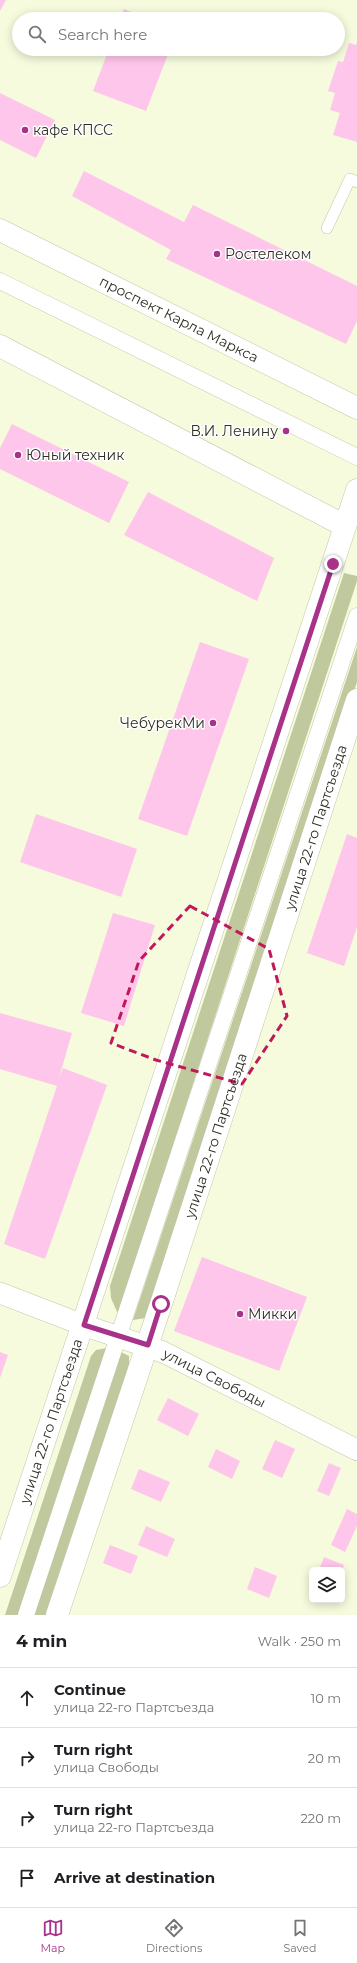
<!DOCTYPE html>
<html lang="en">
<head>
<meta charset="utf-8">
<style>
	body { margin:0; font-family:Montserrat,sans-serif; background:#f2f2f2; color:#202124 }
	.controls { position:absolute; right:12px; bottom:12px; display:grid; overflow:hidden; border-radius:6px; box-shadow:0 2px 10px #0003 }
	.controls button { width:36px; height:36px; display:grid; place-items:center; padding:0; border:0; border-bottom:1px solid #e0e0e0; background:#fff; color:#202124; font:20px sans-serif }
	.stop { position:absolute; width:12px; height:12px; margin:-9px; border:3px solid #a8328a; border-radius:50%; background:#fff }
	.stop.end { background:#a8328a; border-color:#fff; box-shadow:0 1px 4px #0008 }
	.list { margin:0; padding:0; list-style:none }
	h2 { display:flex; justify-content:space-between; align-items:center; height:52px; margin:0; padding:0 16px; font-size:17px }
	h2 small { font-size:13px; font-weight:400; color:#757577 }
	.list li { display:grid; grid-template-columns:26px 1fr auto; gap:12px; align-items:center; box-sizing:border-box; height:60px; padding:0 16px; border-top:1px solid #e0e0e0 }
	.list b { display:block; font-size:15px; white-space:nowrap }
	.list p { margin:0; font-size:13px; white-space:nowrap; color:#757577 }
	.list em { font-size:13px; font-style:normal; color:#757577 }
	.icon { flex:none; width:22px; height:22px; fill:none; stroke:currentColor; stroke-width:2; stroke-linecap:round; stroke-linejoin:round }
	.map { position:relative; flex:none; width:357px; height:1615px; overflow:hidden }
	.search { position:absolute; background:#fff; box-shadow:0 2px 10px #0003; left:12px; right:12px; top:12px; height:44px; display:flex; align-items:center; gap:10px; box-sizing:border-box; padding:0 14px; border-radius:22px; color:#757577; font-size:15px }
	.sheet { height:292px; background:#fff }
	nav { display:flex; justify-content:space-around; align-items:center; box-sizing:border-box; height:56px; border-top:1px solid #e0e0e0; background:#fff; font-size:11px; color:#757577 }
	nav a { display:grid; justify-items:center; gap:2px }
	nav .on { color:#a8328a }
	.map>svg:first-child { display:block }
	.green { fill:#c0c89d }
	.building { fill:#ffc6eb }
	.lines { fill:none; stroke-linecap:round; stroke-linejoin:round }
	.service-casing { stroke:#c1c7a9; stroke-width:12 }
	.pedestrian-casing { stroke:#c1c7a9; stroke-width:17 }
	.minor-casing { stroke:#c1c7a9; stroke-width:22 }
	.tertiary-casing { stroke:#c1c7a9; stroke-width:23 }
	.secondary-casing { stroke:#c1c7a9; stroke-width:23 }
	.service { stroke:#fff; stroke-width:11 }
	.pedestrian { stroke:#fff; stroke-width:16 }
	.minor { stroke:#fff; stroke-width:21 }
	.tertiary { stroke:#fff; stroke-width:22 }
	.secondary { stroke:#fff; stroke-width:22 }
	.route { stroke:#a8328a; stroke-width:5 }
	.marked { fill:none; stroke:#c2185b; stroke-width:3; stroke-dasharray:8 5; stroke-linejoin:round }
	.poi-dot { fill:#a8328a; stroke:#fff; stroke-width:1.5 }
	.labels { text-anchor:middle; stroke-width:3; stroke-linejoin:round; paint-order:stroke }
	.poi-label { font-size:14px; fill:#2d2f24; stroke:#fff; text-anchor:start }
	.street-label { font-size:14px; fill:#2d2f24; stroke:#fff }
</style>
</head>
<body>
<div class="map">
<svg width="357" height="1615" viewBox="0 0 357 1615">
	<rect width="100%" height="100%" fill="#f5fbdc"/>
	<!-- green -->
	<path class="green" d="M344,573L357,576V581L118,1314L111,1298L110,1286Z
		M357,647V682L160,1287L146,1318L133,1320Z
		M107,1348L19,1615H5L91,1356L96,1350Z
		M119,1351L129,1356V1365L46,1615H33Z"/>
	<!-- building -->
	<path class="building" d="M0,0H6L0,11Z
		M124,9L148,19H120Z
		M357,42V142L333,135L340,113L330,110L335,93L328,91L338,61L343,62L349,43L356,45Z
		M109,49H170L146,111L93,91Z
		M0,93L55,120L36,158L0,140Z
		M84,171L184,222L193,205L357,286V321L346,344L166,259L171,250L72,196Z
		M12,424L129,482L109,523L0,469V448Z
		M148,492L274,558L257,601L124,535Z
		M200,642L249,659L187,836L138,819Z
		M36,814L137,849L121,897L20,862Z
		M347,834L357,838V927L344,966L307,953Z
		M113,913L155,925L124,1026L81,1013Z
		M0,1013L72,1033L59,1078L63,1068L107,1085L45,1259L4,1244L57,1086L0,1069Z
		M202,1257L307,1297L279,1371L174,1331Z
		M0,1352L8,1355L0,1378Z
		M168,1398L199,1414L188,1436L157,1420Z
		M275,1440L295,1449L282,1478L262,1469Z
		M216,1449L240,1461L232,1479L208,1467Z
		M329,1463L341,1468L329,1496L317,1491Z
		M139,1469L170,1482L161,1502L131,1489Z
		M347,1509L357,1514V1526L345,1552L331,1545Z
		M146,1526L175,1539L167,1557L138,1545Z
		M110,1545L138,1556L131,1574L103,1563Z
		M324,1557L344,1565L342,1570H319Z
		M255,1567L277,1576L269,1598L247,1589Z"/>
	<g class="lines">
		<!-- service casing -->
		<g class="service-casing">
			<path id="service" d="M327,228L350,179L357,182"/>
		</g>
		<!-- pedestrian casing -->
		<g class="pedestrian-casing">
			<path id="pedestrian" d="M0,281L357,457
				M26,1615L357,616"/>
		</g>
		<!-- minor casing -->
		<g class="minor-casing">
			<g id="minor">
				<path id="s1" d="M0,1293L83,1325L163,1352L357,1450"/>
			</g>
		</g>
		<!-- tertiary casing -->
		<g class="tertiary-casing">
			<g id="tertiary">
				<path id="s2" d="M0,230L357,408"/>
				<path d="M0,346L345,526"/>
			</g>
		</g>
		<!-- secondary casing -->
		<g class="secondary-casing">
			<g id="secondary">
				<path id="s3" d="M0,1576L357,490"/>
				<path id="s4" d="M57,1615L161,1304L357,700"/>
			</g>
		</g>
		<!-- service -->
		<use href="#service" class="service"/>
		<!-- pedestrian -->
		<use href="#pedestrian" class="pedestrian"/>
		<!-- minor -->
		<use href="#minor" class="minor"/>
		<!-- tertiary -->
		<use href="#tertiary" class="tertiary"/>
		<!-- secondary -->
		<use href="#secondary" class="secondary"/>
	</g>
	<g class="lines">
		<!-- route -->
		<path class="route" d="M161,1304L148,1345L84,1325L333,564"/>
	</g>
	<!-- marked area -->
	<path class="marked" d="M190,906L269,949L287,1016L242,1084L156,1060L111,1043L139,961Z"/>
	<!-- markers -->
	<g class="poi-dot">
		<circle cx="25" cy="130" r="4"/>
		<circle cx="217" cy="254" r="4"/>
		<circle cx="286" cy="431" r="4"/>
		<circle cx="18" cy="455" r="4"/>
		<circle cx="213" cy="723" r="4"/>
		<circle cx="240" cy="1314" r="4"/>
	</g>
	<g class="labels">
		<!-- poi labels -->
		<g class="poi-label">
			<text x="33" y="135">кафе КПСС</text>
			<text x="225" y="259">Ростелеком</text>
			<text x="278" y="436" text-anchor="end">В.И. Ленину</text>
			<text x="26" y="460">Юный техник</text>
			<text x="205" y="728" text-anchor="end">ЧебурекМи</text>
			<text x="248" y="1319">Микки</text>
		</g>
		<!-- street labels -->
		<g class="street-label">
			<text dy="5" stroke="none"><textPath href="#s2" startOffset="200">проспект Карла Маркса</textPath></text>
			<text dy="5" stroke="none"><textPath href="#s4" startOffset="829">улица 22-го Партсъезда</textPath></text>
			<text dy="5" stroke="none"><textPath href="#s4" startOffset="505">улица 22-го Партсъезда</textPath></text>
			<text dy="5" stroke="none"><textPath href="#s1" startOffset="231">улица Свободы</textPath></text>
			<text dy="5" stroke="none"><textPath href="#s3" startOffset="163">улица 22-го Партсъезда</textPath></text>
		</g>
	</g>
</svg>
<div class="controls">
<button><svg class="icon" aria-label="layers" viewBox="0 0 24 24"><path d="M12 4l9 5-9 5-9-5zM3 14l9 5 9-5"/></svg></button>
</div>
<div class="stop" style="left:161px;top:1304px"></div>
<div class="stop end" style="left:333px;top:564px"></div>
<div class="search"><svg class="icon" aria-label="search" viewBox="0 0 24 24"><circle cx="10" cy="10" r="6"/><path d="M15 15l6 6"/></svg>Search here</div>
</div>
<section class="sheet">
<h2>4 min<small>Walk · 250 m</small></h2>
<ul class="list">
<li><svg class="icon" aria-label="ahead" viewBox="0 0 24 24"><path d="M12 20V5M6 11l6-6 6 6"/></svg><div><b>Continue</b><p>улица 22-го Партсъезда</p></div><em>10 m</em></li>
<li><svg class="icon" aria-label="right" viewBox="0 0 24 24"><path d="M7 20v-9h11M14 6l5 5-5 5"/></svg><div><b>Turn right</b><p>улица Свободы</p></div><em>20 m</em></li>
<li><svg class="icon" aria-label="right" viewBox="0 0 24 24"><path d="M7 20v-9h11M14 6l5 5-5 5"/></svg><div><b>Turn right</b><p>улица 22-го Партсъезда</p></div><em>220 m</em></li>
<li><svg class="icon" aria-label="arrive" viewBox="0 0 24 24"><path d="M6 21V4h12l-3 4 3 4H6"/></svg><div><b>Arrive at destination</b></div></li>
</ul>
</section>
<nav>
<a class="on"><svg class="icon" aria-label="map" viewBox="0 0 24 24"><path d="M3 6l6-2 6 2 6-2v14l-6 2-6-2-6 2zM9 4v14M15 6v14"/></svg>Map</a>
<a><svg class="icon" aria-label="directions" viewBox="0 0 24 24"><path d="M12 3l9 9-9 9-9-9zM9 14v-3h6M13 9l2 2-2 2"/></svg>Directions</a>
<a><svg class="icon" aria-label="saved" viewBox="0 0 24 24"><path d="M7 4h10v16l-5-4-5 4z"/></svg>Saved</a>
</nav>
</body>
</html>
